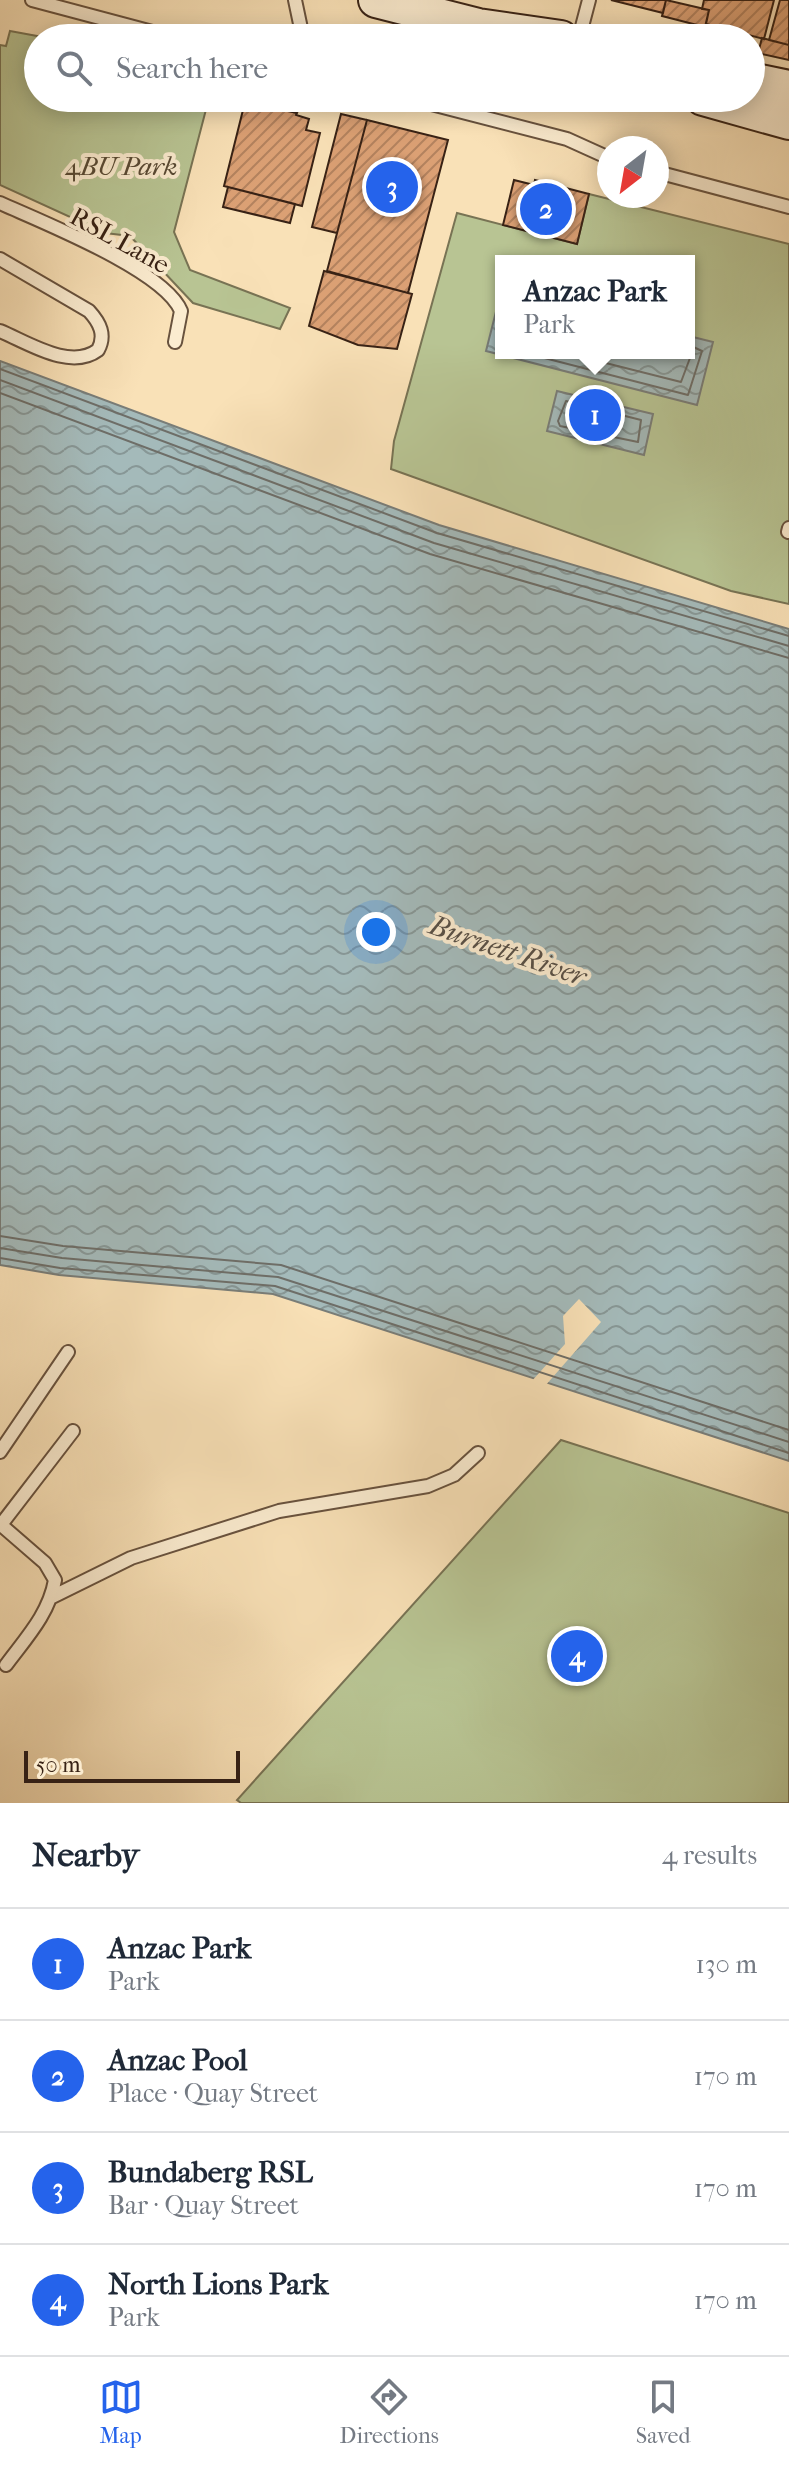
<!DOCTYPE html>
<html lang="en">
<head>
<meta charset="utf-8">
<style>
	body { margin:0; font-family:"IM FELL French Canon",serif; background:#f6f6f7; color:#1f2937 }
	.compass { position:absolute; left:597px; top:136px; width:72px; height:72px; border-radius:50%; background:#fff; box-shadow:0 4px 20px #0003; rotate:211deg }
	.scale { position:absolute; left:24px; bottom:20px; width:216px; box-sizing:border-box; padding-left:8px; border:4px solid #382215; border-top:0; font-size:22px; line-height:28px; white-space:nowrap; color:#382215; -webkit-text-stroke:6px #fbecd0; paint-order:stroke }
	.you { position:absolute; left:376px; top:932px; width:28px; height:28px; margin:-20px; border:6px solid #fff; border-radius:50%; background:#1a73e8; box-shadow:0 0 0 12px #1a73e833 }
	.badge { display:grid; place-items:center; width:52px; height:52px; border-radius:50%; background:#2563eb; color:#fff; font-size:26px; font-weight:700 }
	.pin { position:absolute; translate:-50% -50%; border:4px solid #fff; box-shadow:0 2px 8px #0006 }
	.popup { position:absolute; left:495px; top:255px; width:200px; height:104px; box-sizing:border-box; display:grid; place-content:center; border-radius:0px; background:#fff; filter:drop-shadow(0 2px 6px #0005); font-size:26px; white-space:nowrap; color:#747a83 }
	.popup b { font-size:30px; color:#1f2937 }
	.popup::after { content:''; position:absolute; left:50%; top:100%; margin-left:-16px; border:16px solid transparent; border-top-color:#fff }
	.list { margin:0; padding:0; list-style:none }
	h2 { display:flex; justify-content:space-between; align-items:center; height:104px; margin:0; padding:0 32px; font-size:34px }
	h2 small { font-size:26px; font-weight:400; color:#747a83 }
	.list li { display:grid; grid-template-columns:52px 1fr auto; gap:24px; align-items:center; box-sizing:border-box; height:112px; padding:0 32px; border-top:2px solid #e0e1e3 }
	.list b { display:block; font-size:30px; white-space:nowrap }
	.list p { margin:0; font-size:26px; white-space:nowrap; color:#747a83 }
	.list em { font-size:26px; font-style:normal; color:#747a83 }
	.icon { flex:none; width:44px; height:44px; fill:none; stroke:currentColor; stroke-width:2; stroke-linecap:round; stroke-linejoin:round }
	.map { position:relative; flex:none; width:789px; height:1803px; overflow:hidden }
	.search { position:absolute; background:#fff; box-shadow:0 4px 20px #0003; left:24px; right:24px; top:24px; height:88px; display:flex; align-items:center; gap:20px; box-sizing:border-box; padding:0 28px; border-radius:44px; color:#747a83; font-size:30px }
	.sheet { height:552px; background:#fff }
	nav { display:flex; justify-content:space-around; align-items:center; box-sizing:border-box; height:112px; border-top:2px solid #e0e1e3; background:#fff; font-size:22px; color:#747a83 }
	nav a { display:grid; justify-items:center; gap:4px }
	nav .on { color:#2563eb }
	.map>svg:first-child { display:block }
	.green { fill:#b8c493; stroke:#787354; stroke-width:2; fill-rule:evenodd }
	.water { fill:url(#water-waves); stroke:#797d78; stroke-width:2 }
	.pier { fill:#f9e1b7 }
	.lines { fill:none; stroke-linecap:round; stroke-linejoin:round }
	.shore { stroke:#6e6e68; stroke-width:2 }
	.building { fill:url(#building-hatch); stroke:#382215; stroke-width:2 }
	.service-casing { stroke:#68523e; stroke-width:16 }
	.secondary-casing { stroke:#382215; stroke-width:38 }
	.service { stroke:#fbecd0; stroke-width:12 }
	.secondary { stroke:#fbecd0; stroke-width:34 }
	.labels { text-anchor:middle; stroke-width:8; stroke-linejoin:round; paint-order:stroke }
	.park-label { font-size:26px; font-style:italic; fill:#584a34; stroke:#fbecd0 }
	.street-label { font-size:26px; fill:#382215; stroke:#fbecd0 }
	.water-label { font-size:28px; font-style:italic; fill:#585047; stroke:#fbecd0 }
</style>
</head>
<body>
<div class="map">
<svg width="789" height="1803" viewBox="0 0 789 1803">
	<defs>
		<pattern id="water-waves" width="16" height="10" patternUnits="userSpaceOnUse" patternTransform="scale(2)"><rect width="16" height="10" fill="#a4baba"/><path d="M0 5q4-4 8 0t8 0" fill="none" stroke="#879796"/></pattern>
		<pattern id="building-hatch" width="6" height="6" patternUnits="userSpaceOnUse" patternTransform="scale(2)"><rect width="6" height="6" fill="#dba074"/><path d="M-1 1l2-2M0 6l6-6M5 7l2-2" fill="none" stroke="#b3825e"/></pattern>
	</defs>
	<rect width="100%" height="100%" fill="#f9e1b7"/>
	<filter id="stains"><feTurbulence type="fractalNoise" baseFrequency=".0025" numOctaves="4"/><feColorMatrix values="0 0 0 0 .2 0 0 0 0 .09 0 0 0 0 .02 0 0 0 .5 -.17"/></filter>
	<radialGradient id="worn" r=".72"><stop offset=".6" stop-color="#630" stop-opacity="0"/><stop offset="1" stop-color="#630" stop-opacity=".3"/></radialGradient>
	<!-- green -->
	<path class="green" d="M10,31L48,38H38V98H209L174,232L190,270L290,308L280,329L193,303L130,236L105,233L0,185V45L6,46Z
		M589,194L789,244V604L731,591L391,469L394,441L457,213L577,244ZM501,261H689V353H501Z
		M561,1440L789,1513V1803H241L237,1800Z"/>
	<!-- water -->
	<path class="water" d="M501,292V353H689V336L713,342L697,405L486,351Z
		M0,361L439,525L789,629V1461L273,1294L59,1275L0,1265Z
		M557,391L653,414L644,455L547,431Z"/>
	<!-- pier -->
	<path class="pier" d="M579,1299L601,1322L545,1386L531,1382L565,1344L563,1316Z"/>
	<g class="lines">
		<!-- shore -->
		<path class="shore" d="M525,353L688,395L702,351L689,345
			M566,353L681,382L690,358L683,353
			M0,369L437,533L789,636
			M0,380L434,543L789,646
			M0,393L430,554L789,658
			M566,401L641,420L638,442L560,426L558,421Z
			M0,1236L63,1246L281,1265L789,1430
			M0,1248L62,1258L278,1277L789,1442
			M0,1258L60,1268L275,1286L789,1453"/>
	</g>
	<!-- building -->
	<path class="building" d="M611,0H666L663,13Z
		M666,0L709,10L705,27L662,16Z
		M704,0H774L764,39L706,24L709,10L702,9Z
		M780,0H789V45L769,40Z
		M762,38L789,45V60L758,53Z
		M245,102L297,113L296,115L309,119L306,130L320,133L302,206L224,186Z
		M341,114L367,120L337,233L312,227Z
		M367,120L448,140L408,293L327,271Z
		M514,180L534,185L535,180L589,194L577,244L503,225Z
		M228,187L295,204L290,223L223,207Z
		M324,271L412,294L397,349L358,345L309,326Z"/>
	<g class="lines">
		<!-- service casing -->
		<g class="service-casing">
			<path id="service" d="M32,0L175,38
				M295,0L303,38
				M579,38L589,0
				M408,98L567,139L609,158
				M657,172L789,207
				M0,203C42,222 164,270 181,311L175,342
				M0,259L89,311C100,323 106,335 98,350C70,371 27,342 0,331
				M788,532L789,528
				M0,1452L68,1352
				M0,1524L45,1563L55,1580C49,1614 26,1638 6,1665
				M0,1526L73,1431
				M52,1597L131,1558L279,1511L428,1486L454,1475L478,1453"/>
		</g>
		<!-- secondary casing -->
		<g class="secondary-casing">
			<path id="secondary" d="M376,0L478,26L561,38
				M751,80L789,88
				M703,98L789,122"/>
		</g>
		<!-- service -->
		<use href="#service" class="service"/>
		<!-- secondary -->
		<use href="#secondary" class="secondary"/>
	</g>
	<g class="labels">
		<!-- park labels -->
		<g class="park-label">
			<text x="121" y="175">4BU Park</text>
		</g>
		<!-- street labels -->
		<g class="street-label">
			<text transform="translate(120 240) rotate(29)" y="9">RSL Lane</text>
		</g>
		<!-- water labels -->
		<g class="water-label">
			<text transform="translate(508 950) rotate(19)" y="10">Burnett River</text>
		</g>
	</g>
	<rect width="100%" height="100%" filter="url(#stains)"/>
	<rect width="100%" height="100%" fill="url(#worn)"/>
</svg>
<svg class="compass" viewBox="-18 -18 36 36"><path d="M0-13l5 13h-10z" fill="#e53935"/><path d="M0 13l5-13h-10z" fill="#747a83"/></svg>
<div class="scale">50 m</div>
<div class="you"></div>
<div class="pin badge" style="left:595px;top:415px">1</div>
<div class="popup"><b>Anzac Park</b>Park</div>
<div class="pin badge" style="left:546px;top:209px">2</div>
<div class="pin badge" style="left:392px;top:187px">3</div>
<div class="pin badge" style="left:577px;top:1656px">4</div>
<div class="search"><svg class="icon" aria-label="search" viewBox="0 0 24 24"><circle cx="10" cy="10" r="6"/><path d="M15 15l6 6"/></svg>Search here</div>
</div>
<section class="sheet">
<h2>Nearby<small>4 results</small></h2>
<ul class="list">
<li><span class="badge">1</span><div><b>Anzac Park</b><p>Park</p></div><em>130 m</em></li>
<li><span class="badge">2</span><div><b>Anzac Pool</b><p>Place · Quay Street</p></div><em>170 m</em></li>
<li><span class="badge">3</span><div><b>Bundaberg RSL</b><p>Bar · Quay Street</p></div><em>170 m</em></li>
<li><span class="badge">4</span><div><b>North Lions Park</b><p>Park</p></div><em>170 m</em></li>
</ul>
</section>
<nav>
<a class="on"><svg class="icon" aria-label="map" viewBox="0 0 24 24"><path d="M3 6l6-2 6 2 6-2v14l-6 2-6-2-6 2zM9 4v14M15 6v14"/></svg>Map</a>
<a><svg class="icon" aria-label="directions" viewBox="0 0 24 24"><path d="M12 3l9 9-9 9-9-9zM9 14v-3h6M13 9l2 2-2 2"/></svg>Directions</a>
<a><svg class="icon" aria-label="saved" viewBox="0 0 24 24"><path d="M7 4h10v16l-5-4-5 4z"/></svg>Saved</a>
</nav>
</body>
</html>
